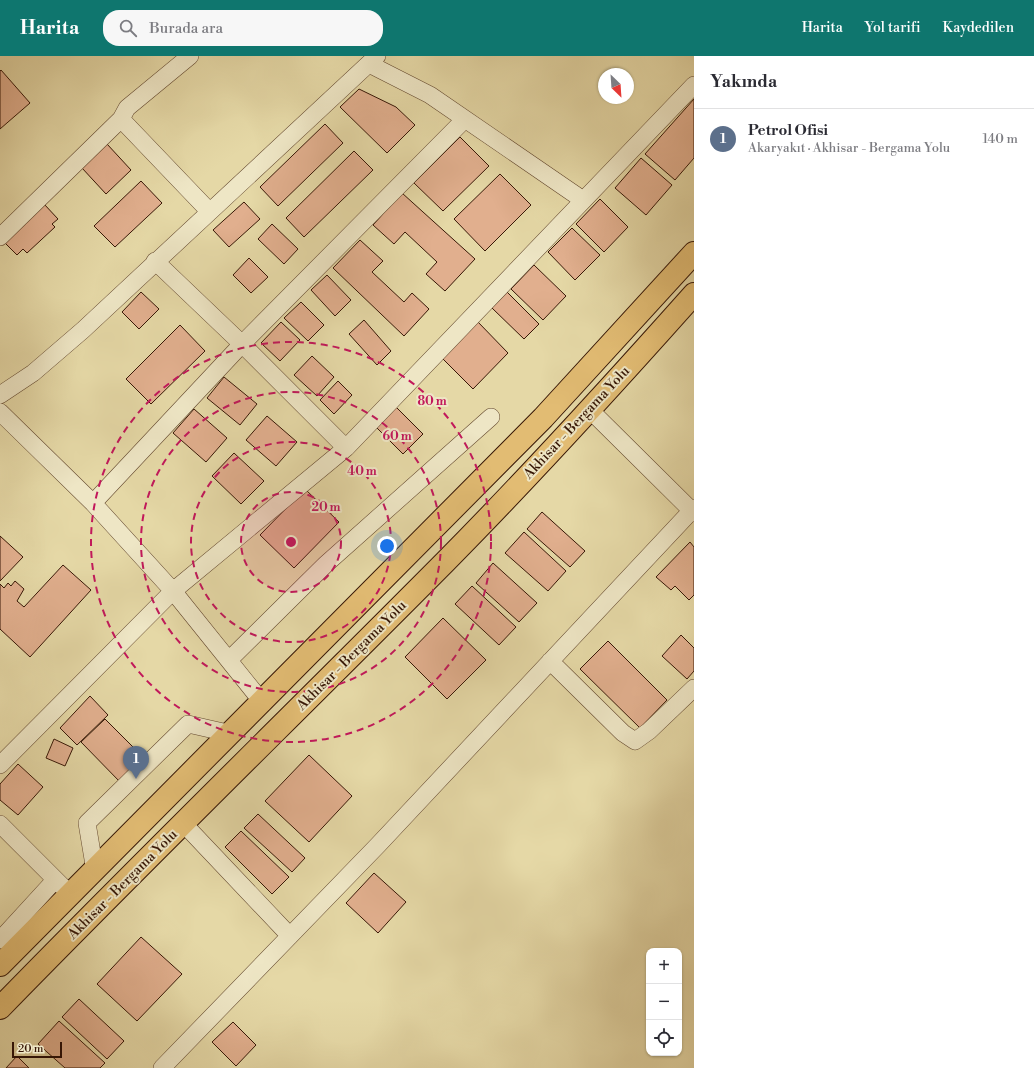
<!DOCTYPE html>
<html lang="tr">
<head>
<meta charset="utf-8">
<style>
	body { margin:0; font-family:"Libre Bodoni",serif; background:#f7f7f7; color:#2b2b33 }
	.controls { position:absolute; right:12px; bottom:12px; display:grid; overflow:hidden; border-radius:8px; box-shadow:0 1px 3px #0004 }
	.controls button { width:36px; height:36px; display:grid; place-items:center; padding:0; border:0; border-bottom:1px solid #e1e1e2; background:#fff; color:#2b2b33; font:20px sans-serif }
	.compass { position:absolute; left:598px; top:12px; width:36px; height:36px; border-radius:50%; background:#fff; box-shadow:0 1px 3px #0004; rotate:155deg }
	.scale { position:absolute; left:12px; bottom:10px; width:50px; box-sizing:border-box; padding-left:4px; border:2px solid #371706; border-top:0; font-size:11px; line-height:14px; white-space:nowrap; color:#371706; -webkit-text-stroke:3px #eee6c5; paint-order:stroke }
	.you { position:absolute; left:387px; top:490px; width:14px; height:14px; margin:-10px; border:3px solid #fff; border-radius:50%; background:#1a73e8; box-shadow:0 0 0 6px #1a73e833 }
	.badge { display:grid; place-items:center; width:26px; height:26px; border-radius:50%; background:#0f766e; color:#fff; font-size:13px; font-weight:700 }
	.pin { position:absolute; translate:-50% -33px; filter:drop-shadow(0 1px 2px #0008) }
	.pin::after { content:''; position:absolute; top:21px; width:14px; height:12px; background:inherit; clip-path:polygon(0 0,100% 0,50% 100%) }
	.list { margin:0; padding:0; list-style:none }
	h2 { display:flex; justify-content:space-between; align-items:center; height:52px; margin:0; padding:0 16px; font-size:17px }
	h2 small { font-size:13px; font-weight:400; color:#7c7c81 }
	.list li { display:grid; grid-template-columns:26px 1fr auto; gap:12px; align-items:center; box-sizing:border-box; height:60px; padding:0 16px; border-top:1px solid #e1e1e2 }
	.list b { display:block; font-size:15px; white-space:nowrap }
	.list p { margin:0; font-size:13px; white-space:nowrap; color:#7c7c81 }
	.list em { font-size:13px; font-style:normal; color:#7c7c81 }
	.icon { flex:none; width:22px; height:22px; fill:none; stroke:currentColor; stroke-width:2; stroke-linecap:round; stroke-linejoin:round }
	.map { position:relative; flex:none; width:694px; height:1012px; overflow:hidden }
	header { display:flex; align-items:center; gap:24px; box-sizing:border-box; height:56px; padding:0 20px; background:#0f766e; color:#fff }
	header strong { font-size:19px }
	nav { display:flex; gap:22px; margin-inline-start:auto; font-size:14px }
	.search { width:280px; height:36px; background:#f7f7f7; display:flex; align-items:center; gap:10px; box-sizing:border-box; padding:0 14px; border-radius:16px; color:#7c7c81; font-size:15px }
	main { display:flex }
	aside { flex:1; background:#fff }
	.map>svg:first-child { display:block }
	.building { fill:#e1af8e; stroke:#371706 }
	.lines { fill:none; stroke-linecap:round; stroke-linejoin:round }
	.minor-casing { stroke:#62472e; stroke-width:18 }
	.major-casing { stroke:#371706; stroke-width:24 }
	.minor { stroke:#eee6c5; stroke-width:17 }
	.major { stroke:#e2bc73; stroke-width:22 }
	.ring { fill:none; stroke:#c2185b; stroke-width:2; stroke-dasharray:7 5 }
	.labels { text-anchor:middle; stroke-width:4; stroke-linejoin:round; paint-order:stroke }
	.street-label { font-size:14px; fill:#371706; stroke:#eee6c5 }
	.centre { fill:#c2185b; stroke:#eee6c5; stroke-width:2 }
	.ring-label { font-size:12px; text-anchor:middle; font-weight:bold; fill:#c2185b; stroke:#eee6c5; stroke-width:4; stroke-linejoin:round; paint-order:stroke }
</style>
</head>
<body>
<header>
<strong>Harita</strong>
<div class="search"><svg class="icon" aria-label="search" viewBox="0 0 24 24"><circle cx="10" cy="10" r="6"/><path d="M15 15l6 6"/></svg>Burada ara</div>
<nav><a>Harita</a><a>Yol tarifi</a><a>Kaydedilen</a></nav>
</header>
<main>
<div class="map">
<svg width="694" height="1012" viewBox="0 0 694 1012">
	<rect width="100%" height="100%" fill="#e5d8a6"/>
	<filter id="stains"><feTurbulence type="fractalNoise" baseFrequency=".005" numOctaves="4"/><feColorMatrix values="0 0 0 0 .2 0 0 0 0 .09 0 0 0 0 .02 0 0 0 .5 -.17"/></filter>
	<radialGradient id="worn" r=".72"><stop offset=".6" stop-color="#630" stop-opacity="0"/><stop offset="1" stop-color="#630" stop-opacity=".3"/></radialGradient>
	<!-- building -->
	<path class="building" d="M1,14L30,47L0,73V15Z
		M359,33L396,51L415,69L387,97L340,51Z
		M694,43V102L675,124L645,98Z
		M325,68L343,87L278,150L260,131Z
		M460,81L489,110L443,155L414,127Z
		M107,88L131,114L106,138L82,112Z
		M354,95L373,114L304,181L286,162Z
		M641,102L672,129L646,159L615,132Z
		M500,118L531,149L485,195L454,163Z
		M141,125L162,147L115,191L94,170Z
		M402,137L475,203L445,235L426,218L437,206L405,176L394,188L373,169Z
		M600,143L628,171L604,196L576,168Z
		M244,146L260,163L229,191L213,174Z
		M44,148L58,163L52,168L55,171L27,197L23,193L17,199L3,185Z
		M272,168L298,193L284,208L258,183Z
		M572,172L600,199L575,224L548,196Z
		M360,184L383,205L372,216L404,246L412,237L429,253L404,280L333,212Z
		M249,202L268,221L251,237L233,219Z
		M534,209L566,240L543,264L511,233Z
		M327,219L351,244L335,260L311,234Z
		M141,236L159,253L139,273L122,256Z
		M507,236L539,268L524,283L492,252Z
		M301,246L324,269L308,285L284,262Z
		M364,264L391,295L377,309L349,278Z
		M477,265L508,297L473,333L441,301Z
		M281,266L300,284L280,305L261,287Z
		M180,269L205,295L151,348L126,323Z
		M312,300L334,321L317,340L294,319Z
		M224,321L257,348L240,369L207,342Z
		M338,325L352,339L334,358L320,344Z
		M394,349L423,378L403,398L374,369Z
		M194,353L227,382L206,406L173,377Z
		M267,360L297,386L276,410L246,384Z
		M234,397L264,425L241,448L212,420Z
		M305,433L339,466L294,512L260,479Z
		M542,456L585,495L570,511L527,473Z
		M524,476L566,515L548,535L505,497Z
		M0,480L23,501L0,525Z
		M690,486L694,491V539L689,544L675,530L671,534L656,521Z
		M493,507L537,547L519,566L476,527Z
		M63,509L91,534L30,601L0,573V528L4,532L8,527L11,530L15,525L24,533L17,545L24,551Z
		M472,530L516,571L499,589L455,548Z
		M443,562L486,604L447,643L405,601Z
		M681,579L694,592V615L687,623L662,600Z
		M608,585L667,644L640,672L580,613Z
		M90,640L108,659L77,689L60,672Z
		M105,663L145,703L121,727L81,686Z
		M54,683L73,692L65,710L46,702Z
		M309,699L352,740L309,786L265,745Z
		M18,708L43,731L18,759L0,744V728Z
		M258,758L305,802L292,816L244,772Z
		M241,775L289,821L272,838L225,791Z
		M374,817L406,846L378,877L346,847Z
		M141,881L182,918L137,965L97,928Z
		M79,943L124,985L107,1003L62,961Z
		M59,965L105,1007L100,1012H65L38,988Z
		M233,966L256,989L236,1010L212,986Z
		M17,1000L29,1012H6Z"/>
	<g class="lines">
		<!-- minor casing -->
		<g class="minor-casing">
			<path id="minor" d="M369,8L430,39L583,144
				M121,63L127,52L190,0
				M0,181L121,63L209,155
				M155,205L242,288L346,392
				M0,339L33,317L83,274L377,0
				M589,353L694,457
				M0,356L93,447L173,535L263,647
				M93,447L242,288L465,63
				M229,604L326,508L491,361
				M550,605L623,677L635,685L649,675L694,632
				M0,709L173,535L346,392L694,29
				M183,767L290,880
				M0,768L71,839
				M95,815L87,767L188,668L232,678
				M0,884L55,824
				M162,1012L378,789L694,452"/>
		</g>
		<!-- major casing -->
		<g class="major-casing">
			<path id="major" d="M0,909L543,362L694,197
				M0,952C146,802 297,655 445,506C531,419 613,329 694,238"/>
		</g>
		<!-- minor -->
		<use href="#minor" class="minor"/>
		<!-- major -->
		<use href="#major" class="major"/>
	</g>
	<!-- distance rings -->
	<circle cx="291" cy="486" r="50" fill="#c2185b" fill-opacity=".12"/>
	<g class="ring">
		<circle cx="291" cy="486" r="50"/>
		<circle cx="291" cy="486" r="100"/>
		<circle cx="291" cy="486" r="150"/>
		<circle cx="291" cy="486" r="200"/>
	</g>
	<g class="labels">
		<!-- street labels -->
		<g class="street-label">
			<text transform="translate(576 366) rotate(-47)" y="5">Akhisar - Bergama Yolu</text>
			<text transform="translate(351 599) rotate(-45)" y="5">Akhisar - Bergama Yolu</text>
			<text transform="translate(122 828) rotate(-45)" y="5">Akhisar - Bergama Yolu</text>
		</g>
	</g>
	<circle cx="291" cy="486" r="6" class="centre"/>
	<g class="ring-label">
		<text x="432" y="349">80 m</text>
		<text x="397" y="384">60 m</text>
		<text x="362" y="419">40 m</text>
		<text x="326" y="455">20 m</text>
	</g>
	<rect width="100%" height="100%" filter="url(#stains)"/>
	<rect width="100%" height="100%" fill="url(#worn)"/>
</svg>
<div class="controls">
<button>+</button>
<button>−</button>
<button><svg class="icon" aria-label="locate" viewBox="0 0 24 24"><circle cx="12" cy="12" r="6"/><path d="M12 2v4M12 18v4M2 12h4M18 12h4"/></svg></button>
</div>
<svg class="compass" viewBox="-18 -18 36 36"><path d="M0-13l5 13h-10z" fill="#e53935"/><path d="M0 13l5-13h-10z" fill="#7c7c81"/></svg>
<div class="scale">20 m</div>
<div class="you"></div>
<div class="pin badge" style="left:136px;top:723px;background:#5c6f8a">1</div>
</div>
<aside>
<h2>Yakında<small></small></h2>
<ul class="list">
<li><span class="badge" style="background:#5c6f8a">1</span><div><b>Petrol Ofisi</b><p>Akaryakıt · Akhisar - Bergama Yolu</p></div><em>140 m</em></li>
</ul>
</aside>
</main>
</body>
</html>
